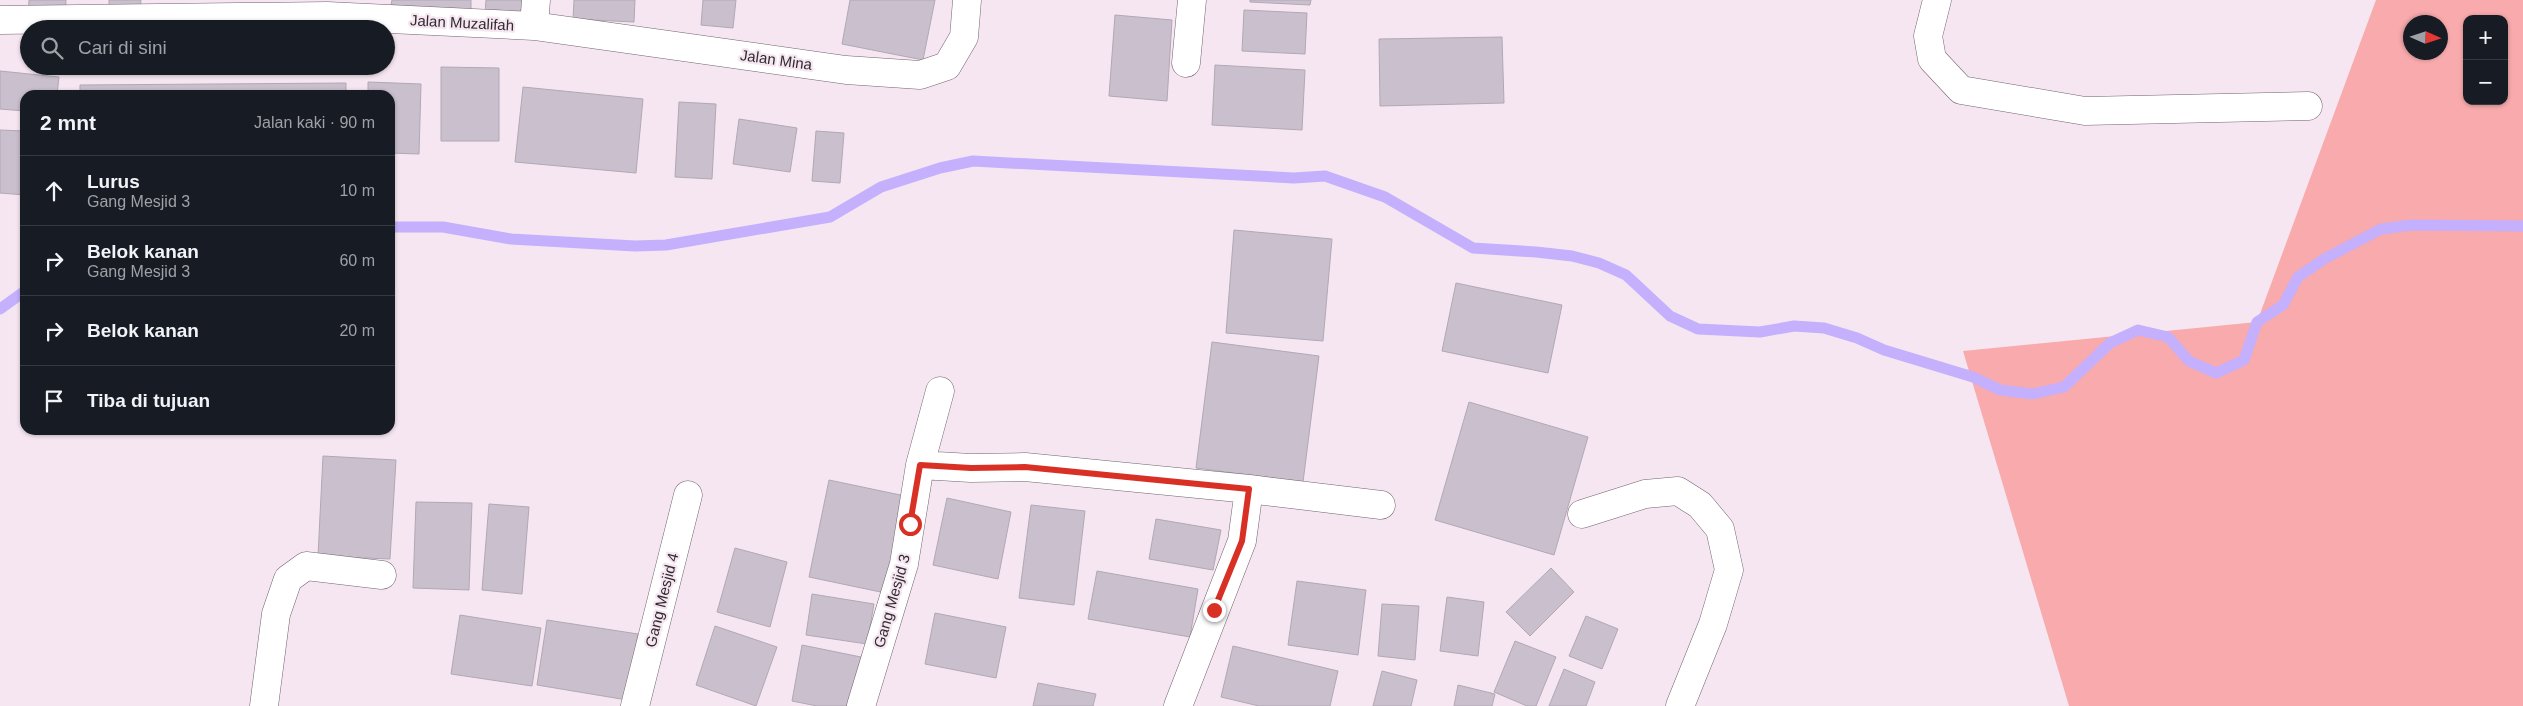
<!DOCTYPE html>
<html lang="id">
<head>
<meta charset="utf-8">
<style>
	body { margin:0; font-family:Helvetica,sans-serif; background:#242831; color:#f1f3f6 }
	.controls { position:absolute; right:15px; top:15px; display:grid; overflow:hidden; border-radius:10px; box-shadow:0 1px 4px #0004 }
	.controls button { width:45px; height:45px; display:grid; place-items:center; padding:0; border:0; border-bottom:1px solid #363941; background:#171b24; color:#f1f3f6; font:25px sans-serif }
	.compass { position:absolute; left:2403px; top:15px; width:45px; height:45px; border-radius:50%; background:#171b24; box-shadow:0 1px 4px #0004; rotate:93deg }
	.stop { position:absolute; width:15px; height:15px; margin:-11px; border:4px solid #d93025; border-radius:50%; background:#fff }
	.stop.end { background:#d93025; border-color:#fff; box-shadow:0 1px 5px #0008 }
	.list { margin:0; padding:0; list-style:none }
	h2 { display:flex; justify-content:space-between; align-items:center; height:65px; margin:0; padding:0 20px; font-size:21px }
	h2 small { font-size:16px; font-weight:400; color:#9ea1a6 }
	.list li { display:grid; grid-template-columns:32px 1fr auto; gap:15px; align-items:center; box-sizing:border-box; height:70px; padding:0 20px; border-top:1px solid #363941 }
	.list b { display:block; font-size:19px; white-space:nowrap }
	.list p { margin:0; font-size:16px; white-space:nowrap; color:#9ea1a6 }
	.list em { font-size:16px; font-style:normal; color:#9ea1a6 }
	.icon { flex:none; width:28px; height:28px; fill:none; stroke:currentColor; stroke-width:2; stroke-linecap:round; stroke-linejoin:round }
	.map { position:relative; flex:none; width:2523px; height:706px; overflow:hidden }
	.search { position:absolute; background:#171b24; box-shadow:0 1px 4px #0004; left:20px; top:20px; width:375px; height:55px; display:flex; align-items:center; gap:12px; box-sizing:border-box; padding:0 18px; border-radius:28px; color:#9ea1a6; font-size:19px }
	.panel { position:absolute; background:#171b24; box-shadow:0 1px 4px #0004; left:20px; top:90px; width:375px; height:345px; border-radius:15px }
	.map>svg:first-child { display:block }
	.green { fill:#f8aaac; fill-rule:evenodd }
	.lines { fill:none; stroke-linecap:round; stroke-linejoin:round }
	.stream { stroke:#c4b0fc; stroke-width:11 }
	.building { fill:#c9bfcd; stroke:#b2a8b5 }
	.minor-casing { stroke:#71646d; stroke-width:29 }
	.minor { stroke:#fff; stroke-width:28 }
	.route { stroke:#d93025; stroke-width:6 }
	.labels { text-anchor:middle; stroke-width:4.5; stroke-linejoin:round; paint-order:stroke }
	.street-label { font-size:15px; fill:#302b2e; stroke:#f6e6f1 }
</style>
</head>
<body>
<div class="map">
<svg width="2523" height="706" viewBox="0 0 2523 706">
	<rect width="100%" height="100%" fill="#f6e6f1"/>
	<!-- green -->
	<path class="green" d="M2376,0H2523V706H2069L1963,351L2257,322ZM2467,19H2504V101H2467ZM2410,22H2440V52H2410Z"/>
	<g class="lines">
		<!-- stream -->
		<path class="stream" d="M390,227H443L511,239L635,246L666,245L830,217L881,187L940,168L973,161L1294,178L1325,176L1385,197L1473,248L1536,252L1572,256L1599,263L1626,275L1670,316L1698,329L1760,332L1794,326L1824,328L1857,338L1884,350L1973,377L2000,390L2033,394L2064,387L2110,343L2138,330L2168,337L2189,361L2216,373L2244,360L2257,322L2283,305L2298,277L2324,259L2381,229L2411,225L2523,226
			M0,309L25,291"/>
	</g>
	<!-- building -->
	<path class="building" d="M29,0H66L65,19L28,17Z
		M109,0H141L140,11L109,9Z
		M392,0H471V11L391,5Z
		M486,0H529V14L485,13Z
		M574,0H635L634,22L573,19Z
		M703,0H736L733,28L701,25Z
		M850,0H935L923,60L842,44Z
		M1250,0H1311L1310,5L1250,2Z
		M1244,10L1307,13L1305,54L1242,51Z
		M1115,15L1172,20L1167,101L1109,96Z
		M1502,37L1504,103L1380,106L1379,39Z
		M1215,65L1305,70L1302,130L1212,125Z
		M441,67L499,68V141H441Z
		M0,71L59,77L57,95H25V111L0,109Z
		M368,82L421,84L419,154L390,153V95H368Z
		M346,83V95H80V85Z
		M523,87L643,99L636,173L515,162Z
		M679,102L716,104L712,179L675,177Z
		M739,119L797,128L790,172L733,164Z
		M0,130L25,131V195L0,193Z
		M816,131L844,133L840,183L812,181Z
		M1234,230L1332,239L1323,341L1226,333Z
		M1456,283L1562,305L1548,373L1442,351Z
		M1212,342L1319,356L1303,482L1196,468Z
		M1469,402L1588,437L1554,555L1435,520Z
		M323,456L396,460L390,559L318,556Z
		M829,480L910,497L890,594L809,577Z
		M947,498L1011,512L998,579L933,565Z
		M416,502L472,503L469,590L413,588Z
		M489,504L529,507L522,594L482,590Z
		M1031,505L1085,511L1074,605L1019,598Z
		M1156,519L1221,530L1213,570L1149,559Z
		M735,548L787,562L770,627L717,612Z
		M1551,568L1574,592L1530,636L1506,612Z
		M1097,571L1198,589L1190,637L1088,619Z
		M1297,581L1366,590L1358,655L1288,645Z
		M812,594L874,604L867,644L806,635Z
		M1447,597L1484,602L1478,656L1440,651Z
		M1382,604L1419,606L1415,660L1378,656Z
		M935,613L1006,627L996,678L925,664Z
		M460,615L541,628L532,686L451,674Z
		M1586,616L1618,629L1602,669L1569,656Z
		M547,620L638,634L627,700L537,685Z
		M715,626L777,647L756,706L696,685Z
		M1515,641L1556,657L1536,706H1527L1494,692Z
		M802,645L861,657L852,706H817L792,701Z
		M1233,646L1338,671L1330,706H1259L1221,697Z
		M1564,669L1595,682L1586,706H1549Z
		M1382,671L1417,680L1411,706H1373Z
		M1038,683L1096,694L1093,706H1033Z
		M1458,685L1495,694L1492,706H1454Z"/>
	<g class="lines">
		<!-- minor casing -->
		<g class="minor-casing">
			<path id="minor" d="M1937,0L1928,36L1932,59L1961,90L2085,111L2308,106
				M0,20L327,16L534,26L846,70L920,75L947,66L964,37L967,0
				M534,26L536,0
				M1186,63L1192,0
				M920,465L940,391
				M1582,514L1645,494L1678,491L1700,505L1720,529L1729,570L1713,624L1680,706
				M264,706L276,614L288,579L306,566L382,575
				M635,706L688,495
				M861,706L904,564L920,465L971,468L1025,467L1249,489
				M1178,706L1242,541L1249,489L1381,505"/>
		</g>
		<!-- minor -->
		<use href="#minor" class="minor"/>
	</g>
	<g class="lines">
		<!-- route -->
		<path class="route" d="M910,524L920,465L971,468L1025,467L1249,489L1242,541L1214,610"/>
	</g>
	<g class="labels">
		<!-- street labels -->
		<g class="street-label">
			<text transform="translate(462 23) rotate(3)" y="5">Jalan Muzalifah</text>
			<text transform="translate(776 60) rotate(8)" y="5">Jalan Mina</text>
			<text transform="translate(662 600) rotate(-76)" y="5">Gang Mesjid 4</text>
			<text transform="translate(892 601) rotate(-74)" y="5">Gang Mesjid 3</text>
		</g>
	</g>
</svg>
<div class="controls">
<button>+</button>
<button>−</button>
</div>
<svg class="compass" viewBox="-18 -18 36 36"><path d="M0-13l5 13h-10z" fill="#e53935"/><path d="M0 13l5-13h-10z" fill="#9ea1a6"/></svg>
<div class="stop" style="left:910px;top:524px"></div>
<div class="stop end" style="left:1214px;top:610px"></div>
<div class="search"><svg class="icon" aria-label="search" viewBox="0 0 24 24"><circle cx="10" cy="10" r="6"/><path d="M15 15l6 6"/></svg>Cari di sini</div>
<section class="panel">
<h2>2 mnt<small>Jalan kaki · 90 m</small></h2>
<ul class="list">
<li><svg class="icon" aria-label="ahead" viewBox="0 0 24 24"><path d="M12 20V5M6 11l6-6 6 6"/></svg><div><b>Lurus</b><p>Gang Mesjid 3</p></div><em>10 m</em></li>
<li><svg class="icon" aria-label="right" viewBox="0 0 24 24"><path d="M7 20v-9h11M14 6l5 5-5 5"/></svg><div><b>Belok kanan</b><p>Gang Mesjid 3</p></div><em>60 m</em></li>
<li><svg class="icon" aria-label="right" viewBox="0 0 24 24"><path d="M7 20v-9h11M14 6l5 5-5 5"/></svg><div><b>Belok kanan</b></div><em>20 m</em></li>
<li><svg class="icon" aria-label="arrive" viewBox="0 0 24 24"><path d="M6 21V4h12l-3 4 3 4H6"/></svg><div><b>Tiba di tujuan</b></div></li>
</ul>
</section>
</div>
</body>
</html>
